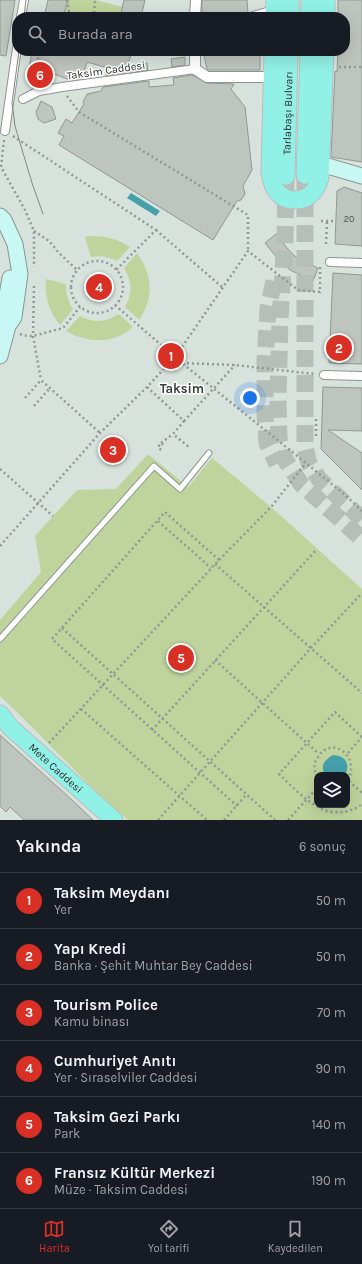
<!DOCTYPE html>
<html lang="tr">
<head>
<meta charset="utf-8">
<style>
	body { margin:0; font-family:Karla,sans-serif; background:#242831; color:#f1f3f6 }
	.controls { position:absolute; right:12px; bottom:12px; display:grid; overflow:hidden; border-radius:8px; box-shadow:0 4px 16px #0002 }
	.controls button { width:36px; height:36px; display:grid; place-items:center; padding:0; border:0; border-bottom:1px solid #363941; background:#171b24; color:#f1f3f6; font:20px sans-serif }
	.you { position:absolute; left:250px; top:398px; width:14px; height:14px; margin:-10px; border:3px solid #fff; border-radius:50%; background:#1a73e8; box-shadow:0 0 0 6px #1a73e833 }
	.badge { display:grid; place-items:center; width:26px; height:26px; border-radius:50%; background:#d93025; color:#fff; font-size:13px; font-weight:700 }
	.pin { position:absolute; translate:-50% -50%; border:2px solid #fff; box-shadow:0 1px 4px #0006 }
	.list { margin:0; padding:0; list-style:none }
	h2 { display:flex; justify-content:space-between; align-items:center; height:52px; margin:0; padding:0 16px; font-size:17px }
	h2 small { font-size:13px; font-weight:400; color:#9ea1a6 }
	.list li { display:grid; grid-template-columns:26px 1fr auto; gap:12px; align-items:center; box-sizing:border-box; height:56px; padding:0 16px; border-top:1px solid #363941 }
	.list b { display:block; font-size:15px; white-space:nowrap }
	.list p { margin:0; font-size:13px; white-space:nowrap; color:#9ea1a6 }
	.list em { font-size:13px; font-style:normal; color:#9ea1a6 }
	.icon { flex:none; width:22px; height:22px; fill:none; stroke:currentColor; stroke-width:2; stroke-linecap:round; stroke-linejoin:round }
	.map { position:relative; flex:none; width:362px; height:820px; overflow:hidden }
	.search { position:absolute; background:#171b24; box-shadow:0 4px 16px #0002; left:12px; right:12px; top:12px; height:44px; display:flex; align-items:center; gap:10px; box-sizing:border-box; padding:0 14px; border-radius:16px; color:#9ea1a6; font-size:15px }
	.sheet { height:388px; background:#171b24 }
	nav { display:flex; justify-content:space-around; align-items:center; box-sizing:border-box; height:56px; border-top:1px solid #363941; background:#171b24; font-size:11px; color:#9ea1a6 }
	nav a { display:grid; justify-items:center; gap:2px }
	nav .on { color:#d93025 }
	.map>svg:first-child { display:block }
	.green { fill:#bed49c; fill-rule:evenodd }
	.water { fill:#45a0ab }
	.building { fill:#bec4be; stroke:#919891 }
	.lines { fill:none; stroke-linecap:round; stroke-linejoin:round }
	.primary-tunnel { stroke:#b6beba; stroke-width:17; stroke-dasharray:17 8; stroke-linecap:butt }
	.service-casing { stroke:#8c9590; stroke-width:7 }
	.pedestrian-casing { stroke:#8c9590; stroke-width:10 }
	.minor-casing { stroke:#8c9590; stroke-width:12 }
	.secondary-casing { stroke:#8c9590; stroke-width:17 }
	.primary-casing { stroke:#bbbcbc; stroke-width:19 }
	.path { stroke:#919895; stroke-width:2.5; stroke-dasharray:2 3; stroke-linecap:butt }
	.service { stroke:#fff; stroke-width:5 }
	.pedestrian { stroke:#fff; stroke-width:8 }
	.minor { stroke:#fff; stroke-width:10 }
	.secondary { stroke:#c8f8f3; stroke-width:15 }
	.primary { stroke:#91f1e7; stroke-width:17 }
	.tram { stroke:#818885; stroke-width:1 }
	.labels { text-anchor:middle; stroke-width:3; stroke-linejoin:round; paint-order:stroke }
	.number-label { font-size:9px; fill:#505452 }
	.street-label { font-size:11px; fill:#2c2f2e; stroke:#fff }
	.quarter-label { font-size:13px; font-weight:bold; fill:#363e3a; stroke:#fff }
</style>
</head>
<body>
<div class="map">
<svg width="362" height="820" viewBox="0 0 362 820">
	<rect width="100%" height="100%" fill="#d8e2dd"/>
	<!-- green -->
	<path class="green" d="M56,0H96L122,7L120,17H63L66,6Z
		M91,236C106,236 118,239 130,247L117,261C108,257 101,255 91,257L85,237Z
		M137,253C152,274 155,298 139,320L125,307C133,293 132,281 124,268Z
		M46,279L66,284C66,294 68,301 73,309L60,325C49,311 44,297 46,279Z
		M119,314L133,327C114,345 87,343 66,331L80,316C95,324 105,322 119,314Z
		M148,454L188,487L212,458L271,507L362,589V820H128C83,782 43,736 0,696V620L41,572L35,536L77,490L116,489ZM317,775H347V805H317Z"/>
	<!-- water -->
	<path class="water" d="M131,193L160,211L156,216L127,198Z
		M333,755C345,755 351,764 345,775H325C320,766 324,760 333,755Z"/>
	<!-- building -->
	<path class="building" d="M0,0H15L6,56L0,55Z
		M48,0H68L63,17H44Z
		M124,0H145L141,17H120Z
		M202,0H247L248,13L244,17H202Z
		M338,0H362V162L331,157L335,71L337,72L338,51H345V17H338Z
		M32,51H132L128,65L147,63L148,70L106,76L108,68L87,62L82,79L70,80L49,72L45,84L33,88L27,82Z
		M203,51H224V55L260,52V70H209L207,69Z
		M185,57V65L172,67L171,59Z
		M192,75L207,83L234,84L231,89L245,107L252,170L243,186L245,194L241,200L237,201L213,240L59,145L64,136L58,133L66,119L72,123L84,104L83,102L87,94L101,91L103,87L149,81V87L174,85L173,78Z
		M41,101L52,107L56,119L44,123L38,119L36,112Z
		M344,187L362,193V246L335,244L337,191Z
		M276,234L287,248L297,258L318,268L313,281L290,270L278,259L265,243Z
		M333,273L362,275V364L329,363Z
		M323,387L362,388V431L328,430L362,453V490L321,449Z
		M0,735L71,799L93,820H24L10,807L6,812L0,806Z"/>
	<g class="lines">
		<!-- primary-tunnel -->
		<path class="primary-tunnel" d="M305,175V448L309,463L319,479L362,519
			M286,176L285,239L280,319L278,400L279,439L284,458L301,484L362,539
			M274,281L268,308L265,361V415L267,443L277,464"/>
		<!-- service casing -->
		<g class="service-casing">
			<path id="service" d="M0,639L154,466L180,489L209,453"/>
		</g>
		<!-- pedestrian casing -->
		<g class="pedestrian-casing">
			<path id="pedestrian" d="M21,17L24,0
				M23,99L39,91L62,87L195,69
				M5,131L17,48
				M330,262L362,263
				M324,375L362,376"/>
		</g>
		<!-- minor casing -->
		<g class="minor-casing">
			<path id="minor" d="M195,17L196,0
				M253,17L274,11
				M195,51V69L207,77H273"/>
		</g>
		<!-- secondary casing -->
		<g class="secondary-casing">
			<path id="secondary" d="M321,164L362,176
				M0,216L4,220L15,244L20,274L14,317L8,326L0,356
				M8,326L4,312L10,278"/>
		</g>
		<!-- primary casing -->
		<g class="primary-casing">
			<g id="primary">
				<path d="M274,17L275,0"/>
				<path d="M290,17V0"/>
				<path d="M310,17V0"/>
				<path d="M326,17V0"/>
				<path d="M273,51L270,173C271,179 272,185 276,190C284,203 304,203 313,192C317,188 318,183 320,178L325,51"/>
				<path d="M305,175L309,51"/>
				<path id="s1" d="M286,176L289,51"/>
				<path id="s2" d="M0,714L10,727L114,820"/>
			</g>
		</g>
		<!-- path -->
		<path class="path" d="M67,0L69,12L82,17L94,13L98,17
			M94,13L95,0
			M50,51L63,52L78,51
			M339,67H362
			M34,74L40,51
			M67,96L79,112L248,215V251
			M13,136L156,230L116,270
			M4,140L1,167L25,210L34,231V267
			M321,221H334
			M156,230L222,287
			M34,231L49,241L59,253L77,270
			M326,244L327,221
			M71 287a26 26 0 1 1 52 0a26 26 0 1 1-52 0Z
			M34,286L33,336L41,380
			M115,305L182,363L343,493L362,511
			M20,334L27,336H33L63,328L80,307
			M182,363L235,365L315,374
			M147,387L184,421L173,434L190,448
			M25,398L41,380L100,433
			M34,406L50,388
			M184,421L235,365
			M316,436V416
			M161,443L173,434
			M161,450L158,447L161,443L164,445
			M0,469L53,516
			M158,521L211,568
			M0,546L100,433L147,387L175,357L248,251L298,290L320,292V266
			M219,560L165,512L52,639L237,806
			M215,564L362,693
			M62,628L275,820
			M215,660L319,754
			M81,709L207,820
			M152,730L317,549
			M362,737L335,712L279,774C291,785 303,799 318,807C331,815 350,814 362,804
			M49,743L219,560L271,507L306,463
			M348,753L362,737
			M317,777C314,770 313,763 318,757C332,734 362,757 347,783
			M349,781L362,793
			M158,820L311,648L362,593
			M224,820L247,794
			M288,820L317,788"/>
		<!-- service -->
		<use href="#service" class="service"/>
		<!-- pedestrian -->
		<use href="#pedestrian" class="pedestrian"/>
		<!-- minor -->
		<use href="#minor" class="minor"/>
		<!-- secondary -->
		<use href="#secondary" class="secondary"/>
		<!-- primary -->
		<use href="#primary" class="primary"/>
		<!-- tram -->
		<path class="tram" d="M24,17L26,0
			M19,51L12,103L15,126L32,183L43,214"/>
	</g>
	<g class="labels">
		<!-- number labels -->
		<g class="number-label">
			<text x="349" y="222">20</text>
		</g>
		<!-- street labels -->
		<g class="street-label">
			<text transform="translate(106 70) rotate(-8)" y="4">Taksim Caddesi</text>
			<text dy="4" stroke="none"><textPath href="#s1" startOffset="63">Tarlabaşı Bulvarı</textPath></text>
			<text dy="4" stroke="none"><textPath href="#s2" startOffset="78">Mete Caddesi</textPath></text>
		</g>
		<!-- quarter labels -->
		<g class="quarter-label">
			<text x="182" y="393">Taksim</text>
		</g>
	</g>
</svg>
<div class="controls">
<button><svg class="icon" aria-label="layers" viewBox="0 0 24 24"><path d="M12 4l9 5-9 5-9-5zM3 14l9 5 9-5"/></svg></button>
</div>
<div class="you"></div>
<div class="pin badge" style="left:171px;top:356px">1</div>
<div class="pin badge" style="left:339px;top:348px">2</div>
<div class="pin badge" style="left:113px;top:450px">3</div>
<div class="pin badge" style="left:99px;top:287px">4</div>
<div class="pin badge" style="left:181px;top:658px">5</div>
<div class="pin badge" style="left:40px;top:75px">6</div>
<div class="search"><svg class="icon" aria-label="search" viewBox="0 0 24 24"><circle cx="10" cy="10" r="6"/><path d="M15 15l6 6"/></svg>Burada ara</div>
</div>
<section class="sheet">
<h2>Yakında<small>6 sonuç</small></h2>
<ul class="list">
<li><span class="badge">1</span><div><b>Taksim Meydanı</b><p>Yer</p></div><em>50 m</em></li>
<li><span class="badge">2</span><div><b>Yapı Kredi</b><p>Banka · Şehit Muhtar Bey Caddesi</p></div><em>50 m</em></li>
<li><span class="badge">3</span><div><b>Tourism Police</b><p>Kamu binası</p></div><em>70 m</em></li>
<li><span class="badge">4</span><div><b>Cumhuriyet Anıtı</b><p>Yer · Sıraselviler Caddesi</p></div><em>90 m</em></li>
<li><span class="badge">5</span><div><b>Taksim Gezi Parkı</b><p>Park</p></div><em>140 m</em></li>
<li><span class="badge">6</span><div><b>Fransız Kültür Merkezi</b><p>Müze · Taksim Caddesi</p></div><em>190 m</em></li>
</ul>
</section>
<nav>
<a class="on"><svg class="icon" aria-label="map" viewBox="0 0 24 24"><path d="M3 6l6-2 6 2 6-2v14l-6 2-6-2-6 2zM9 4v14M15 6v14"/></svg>Harita</a>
<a><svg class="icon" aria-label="directions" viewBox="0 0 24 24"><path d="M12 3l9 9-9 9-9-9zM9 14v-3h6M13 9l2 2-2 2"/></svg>Yol tarifi</a>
<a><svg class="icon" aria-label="saved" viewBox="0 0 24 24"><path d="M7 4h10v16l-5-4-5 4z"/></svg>Kaydedilen</a>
</nav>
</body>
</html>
